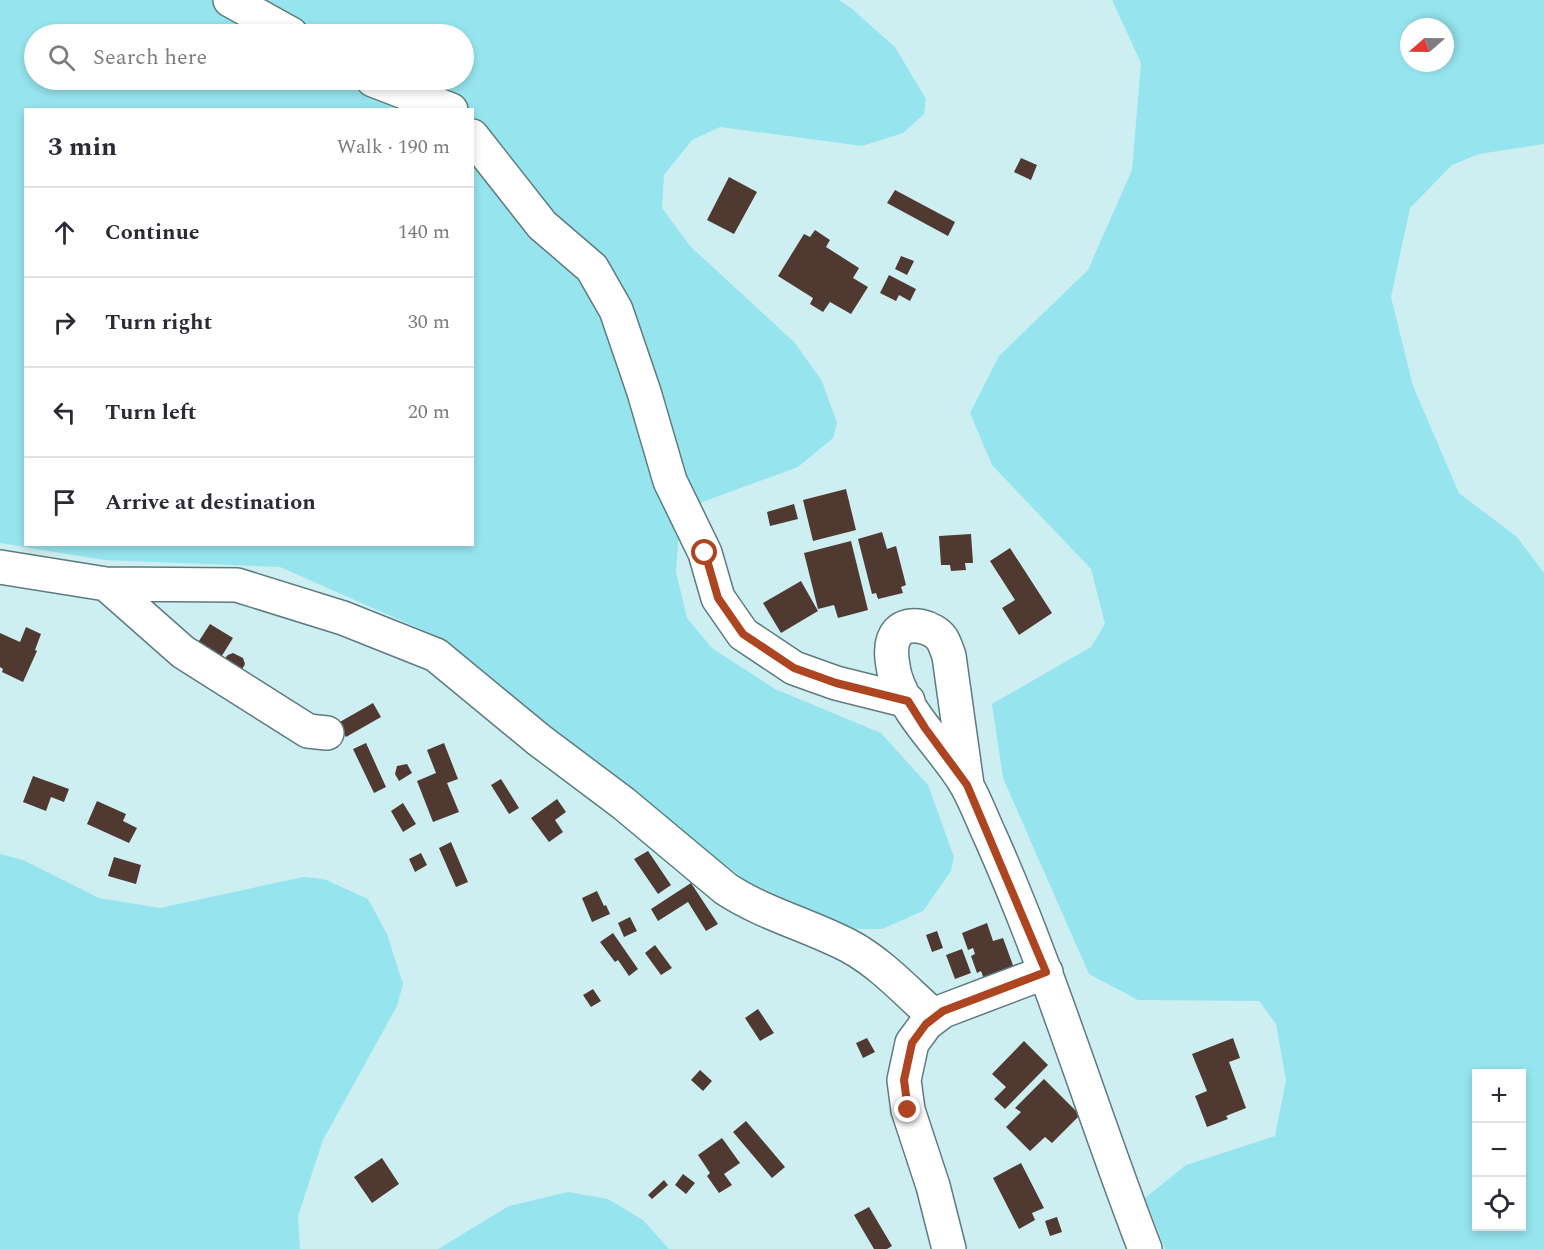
<!DOCTYPE html>
<html lang="en">
<head>
<meta charset="utf-8">
<style>
	body { margin:0; font-family:Spectral,serif; background:#f7f7f7; color:#2b2b33 }
	.controls { position:absolute; right:18px; bottom:18px; display:grid; overflow:hidden; border-radius:0px; box-shadow:0 3px 9px #0003 }
	.controls button { width:54px; height:54px; display:grid; place-items:center; padding:0; border:0; border-bottom:2px solid #e1e1e2; background:#fff; color:#2b2b33; font:30px sans-serif }
	.compass { position:absolute; left:1400px; top:18px; width:54px; height:54px; border-radius:50%; background:#fff; box-shadow:0 3px 9px #0003; rotate:250deg }
	.stop { position:absolute; width:18px; height:18px; margin:-14px; border:4px solid #ac4520; border-radius:50%; background:#fff }
	.stop.end { background:#ac4520; border-color:#fff; box-shadow:0 2px 6px #0008 }
	.list { margin:0; padding:0; list-style:none }
	h2 { display:flex; justify-content:space-between; align-items:center; height:78px; margin:0; padding:0 24px; font-size:26px }
	h2 small { font-size:20px; font-weight:400; color:#7c7c81 }
	.list li { display:grid; grid-template-columns:39px 1fr auto; gap:18px; align-items:center; box-sizing:border-box; height:90px; padding:0 24px; border-top:2px solid #e1e1e2 }
	.list b { display:block; font-size:22px; white-space:nowrap }
	.list em { font-size:20px; font-style:normal; color:#7c7c81 }
	.icon { flex:none; width:33px; height:33px; fill:none; stroke:currentColor; stroke-width:2; stroke-linecap:round; stroke-linejoin:round }
	.map { position:relative; flex:none; width:1544px; height:1249px; overflow:hidden }
	.search { position:absolute; background:#fff; box-shadow:0 3px 9px #0003; left:24px; top:24px; width:450px; height:66px; display:flex; align-items:center; gap:15px; box-sizing:border-box; padding:0 21px; border-radius:33px; color:#7c7c81; font-size:22px }
	.panel { position:absolute; background:#fff; box-shadow:0 3px 9px #0003; left:24px; top:108px; width:450px; height:438px; border-radius:0px }
	.map>svg:first-child { display:block }
	.green { fill:#96e5ee; fill-rule:evenodd }
	.building { fill:#503931 }
	.lines { fill:none; stroke-linecap:round; stroke-linejoin:round }
	.minor-casing { stroke:#5d7b7f; stroke-width:36 }
	.minor { stroke:#fff; stroke-width:33 }
	.route { stroke:#ac4520; stroke-width:8 }
</style>
</head>
<body>
<div class="map">
<svg width="1544" height="1249" viewBox="0 0 1544 1249">
	<rect width="100%" height="100%" fill="#cdeff2"/>
	<!-- green -->
	<path class="green" d="M0,0H839L851,8L895,47L926,99L924,114L903,133L862,146L720,127L692,140L664,175L662,208L690,246L795,343L822,381L837,423L833,438L798,467L702,502L678,542L676,572L687,618L712,648L775,689L881,733L928,785L954,857L951,871L923,911L882,929H855L747,882L436,636L280,567L104,560L0,543ZM34,34H464V80H34ZM26,110H472V544H26Z
		M1112,0H1544V144L1479,154L1452,165L1410,208L1391,297L1413,386L1459,493L1517,537L1544,573V1249H1165L1145,1198L1186,1165L1275,1136L1286,1080L1276,1024L1259,1001L1138,1000L1089,974L1003,778L992,704L1091,647L1105,624L1091,569L992,465L970,413L999,356L1088,270L1132,170L1141,63ZM1409,27H1445V63H1409ZM1476,1074H1522V1226H1476Z
		M0,854L23,860L99,898L160,908L303,877L324,879L368,899L387,934L403,984L397,1006L323,1140L298,1216L300,1249H0Z
		M568,1192L608,1199L643,1220L669,1249H438L509,1206Z"/>
	<!-- building -->
	<path class="building" d="M1021,158L1037,165L1031,180L1014,172Z
		M729,177L757,192L734,234L707,220Z
		M895,190L955,222L948,236L887,203Z
		M815,230L830,240L826,247L859,268L853,278L868,287L851,314L830,302L823,312L810,304L813,298L778,276L804,234L810,237Z
		M901,256L914,261L907,275L895,269Z
		M889,275L916,289L910,301L899,295L896,301L880,293Z
		M846,489L856,530L813,541L803,500Z
		M794,504L798,519L770,526L767,512Z
		M882,532L887,549L896,546L906,585L901,587L903,593L878,599L876,593L872,594L858,539Z
		M971,534L973,563H965L966,570L951,571L950,565H941L939,536Z
		M851,541L868,610L838,618L834,605L818,609L804,553Z
		M1010,548L1052,613L1019,635L1002,608L1015,600L990,561Z
		M801,581L818,611L781,633L763,603Z
		M210,624L233,638L218,662L195,647Z
		M26,627L41,634L35,650L37,651L23,682L2,672L3,669L0,667V633L20,642Z
		M233,653L243,658L245,664L240,673L224,659L228,655Z
		M373,703L381,717L346,737L338,723Z
		M366,743L386,787L374,793L353,749Z
		M444,743L458,779L447,783L459,812L433,822L417,781L436,773L427,750Z
		M407,764L412,773L399,781L395,774L397,766Z
		M33,776L69,789L64,802L51,797L46,811L23,802Z
		M501,779L519,808L509,814L491,785Z
		M557,799L566,812L555,820L563,832L549,842L531,818Z
		M97,801L126,814L123,821L137,828L129,843L87,824Z
		M403,803L416,824L403,832L391,811Z
		M451,842L468,882L456,887L439,848Z
		M648,851L671,885L658,894L634,859Z
		M421,853L427,865L415,872L409,859Z
		M114,857L141,865L136,884L108,876Z
		M691,883L718,924L706,931L688,902L658,921L651,909Z
		M597,891L604,906L606,905L610,914L592,922L582,898Z
		M630,917L637,931L624,937L618,923Z
		M987,923L993,941L1003,938L1014,968L984,979L981,971L977,973L971,956L975,954L973,948L968,950L962,933Z
		M937,931L943,948L932,952L926,935Z
		M613,933L638,969L629,976L618,960L615,962L600,942Z
		M655,945L672,968L661,975L645,953Z
		M962,949L971,973L955,979L946,955Z
		M593,989L601,1001L591,1007L583,995Z
		M758,1009L774,1033L760,1041L745,1018Z
		M867,1038L875,1052L863,1058L856,1043Z
		M1233,1038L1240,1058L1229,1062L1246,1108L1226,1116L1228,1119L1207,1127L1195,1096L1207,1091L1192,1054Z
		M1024,1041L1048,1065L1005,1109L994,1099L1006,1087L992,1074Z
		M700,1070L712,1081L703,1091L691,1080Z
		M1044,1079L1080,1115L1052,1143L1045,1137L1030,1151L1006,1127L1021,1112L1015,1108Z
		M746,1121L785,1167L772,1178L733,1132Z
		M722,1138L740,1163L724,1174L732,1185L719,1193L707,1176L710,1173L698,1155Z
		M382,1158L399,1184L372,1203L354,1177Z
		M1021,1163L1044,1208L1032,1213L1035,1220L1019,1229L993,1178Z
		M683,1174L695,1183L686,1194L675,1185Z
		M664,1180L668,1185L652,1199L648,1195Z
		M869,1207L892,1246L887,1249H874L854,1215Z
		M1057,1217L1062,1232L1050,1236L1045,1221Z"/>
	<g class="lines">
		<!-- minor casing -->
		<g class="minor-casing">
			<path id="minor" d="M230,0L291,34
				M373,80L451,110
				M472,136L542,225L592,268L616,310L644,392L670,481L705,553L718,598L743,634L794,668L836,683L908,701
				M0,567L106,584L183,652L308,731L327,733
				M106,584L237,585L343,618L436,655L539,740L623,803L726,889C764,914 809,925 849,946C881,963 908,993 935,1017
				M967,785L949,656C947,650 945,644 942,639C934,627 909,620 898,632C888,643 892,663 895,676C908,718 946,749 967,786C976,802 982,819 990,836C1050,970 1092,1112 1145,1249
				M949,1249L933,1186L908,1110L904,1080L912,1043L926,1024L943,1011L1046,972"/>
		</g>
		<!-- minor -->
		<use href="#minor" class="minor"/>
	</g>
	<g class="lines">
		<!-- route -->
		<path class="route" d="M705,553L718,598L743,634L794,668L836,683L908,701L925,728L967,785L1046,972L943,1011L926,1024L912,1043L904,1080L908,1110"/>
	</g>
</svg>
<div class="controls">
<button>+</button>
<button>−</button>
<button><svg class="icon" aria-label="locate" viewBox="0 0 24 24"><circle cx="12" cy="12" r="6"/><path d="M12 2v4M12 18v4M2 12h4M18 12h4"/></svg></button>
</div>
<svg class="compass" viewBox="-18 -18 36 36"><path d="M0-13l5 13h-10z" fill="#e53935"/><path d="M0 13l5-13h-10z" fill="#7c7c81"/></svg>
<div class="stop" style="left:705px;top:553px"></div>
<div class="stop end" style="left:908px;top:1110px"></div>
<div class="search"><svg class="icon" aria-label="search" viewBox="0 0 24 24"><circle cx="10" cy="10" r="6"/><path d="M15 15l6 6"/></svg>Search here</div>
<section class="panel">
<h2>3 min<small>Walk · 190 m</small></h2>
<ul class="list">
<li><svg class="icon" aria-label="ahead" viewBox="0 0 24 24"><path d="M12 20V5M6 11l6-6 6 6"/></svg><div><b>Continue</b></div><em>140 m</em></li>
<li><svg class="icon" aria-label="right" viewBox="0 0 24 24"><path d="M7 20v-9h11M14 6l5 5-5 5"/></svg><div><b>Turn right</b></div><em>30 m</em></li>
<li><svg class="icon" aria-label="left" viewBox="0 0 24 24"><path d="M17 20v-9H6M10 6l-5 5 5 5"/></svg><div><b>Turn left</b></div><em>20 m</em></li>
<li><svg class="icon" aria-label="arrive" viewBox="0 0 24 24"><path d="M6 21V4h12l-3 4 3 4H6"/></svg><div><b>Arrive at destination</b></div></li>
</ul>
</section>
</div>
</body>
</html>
